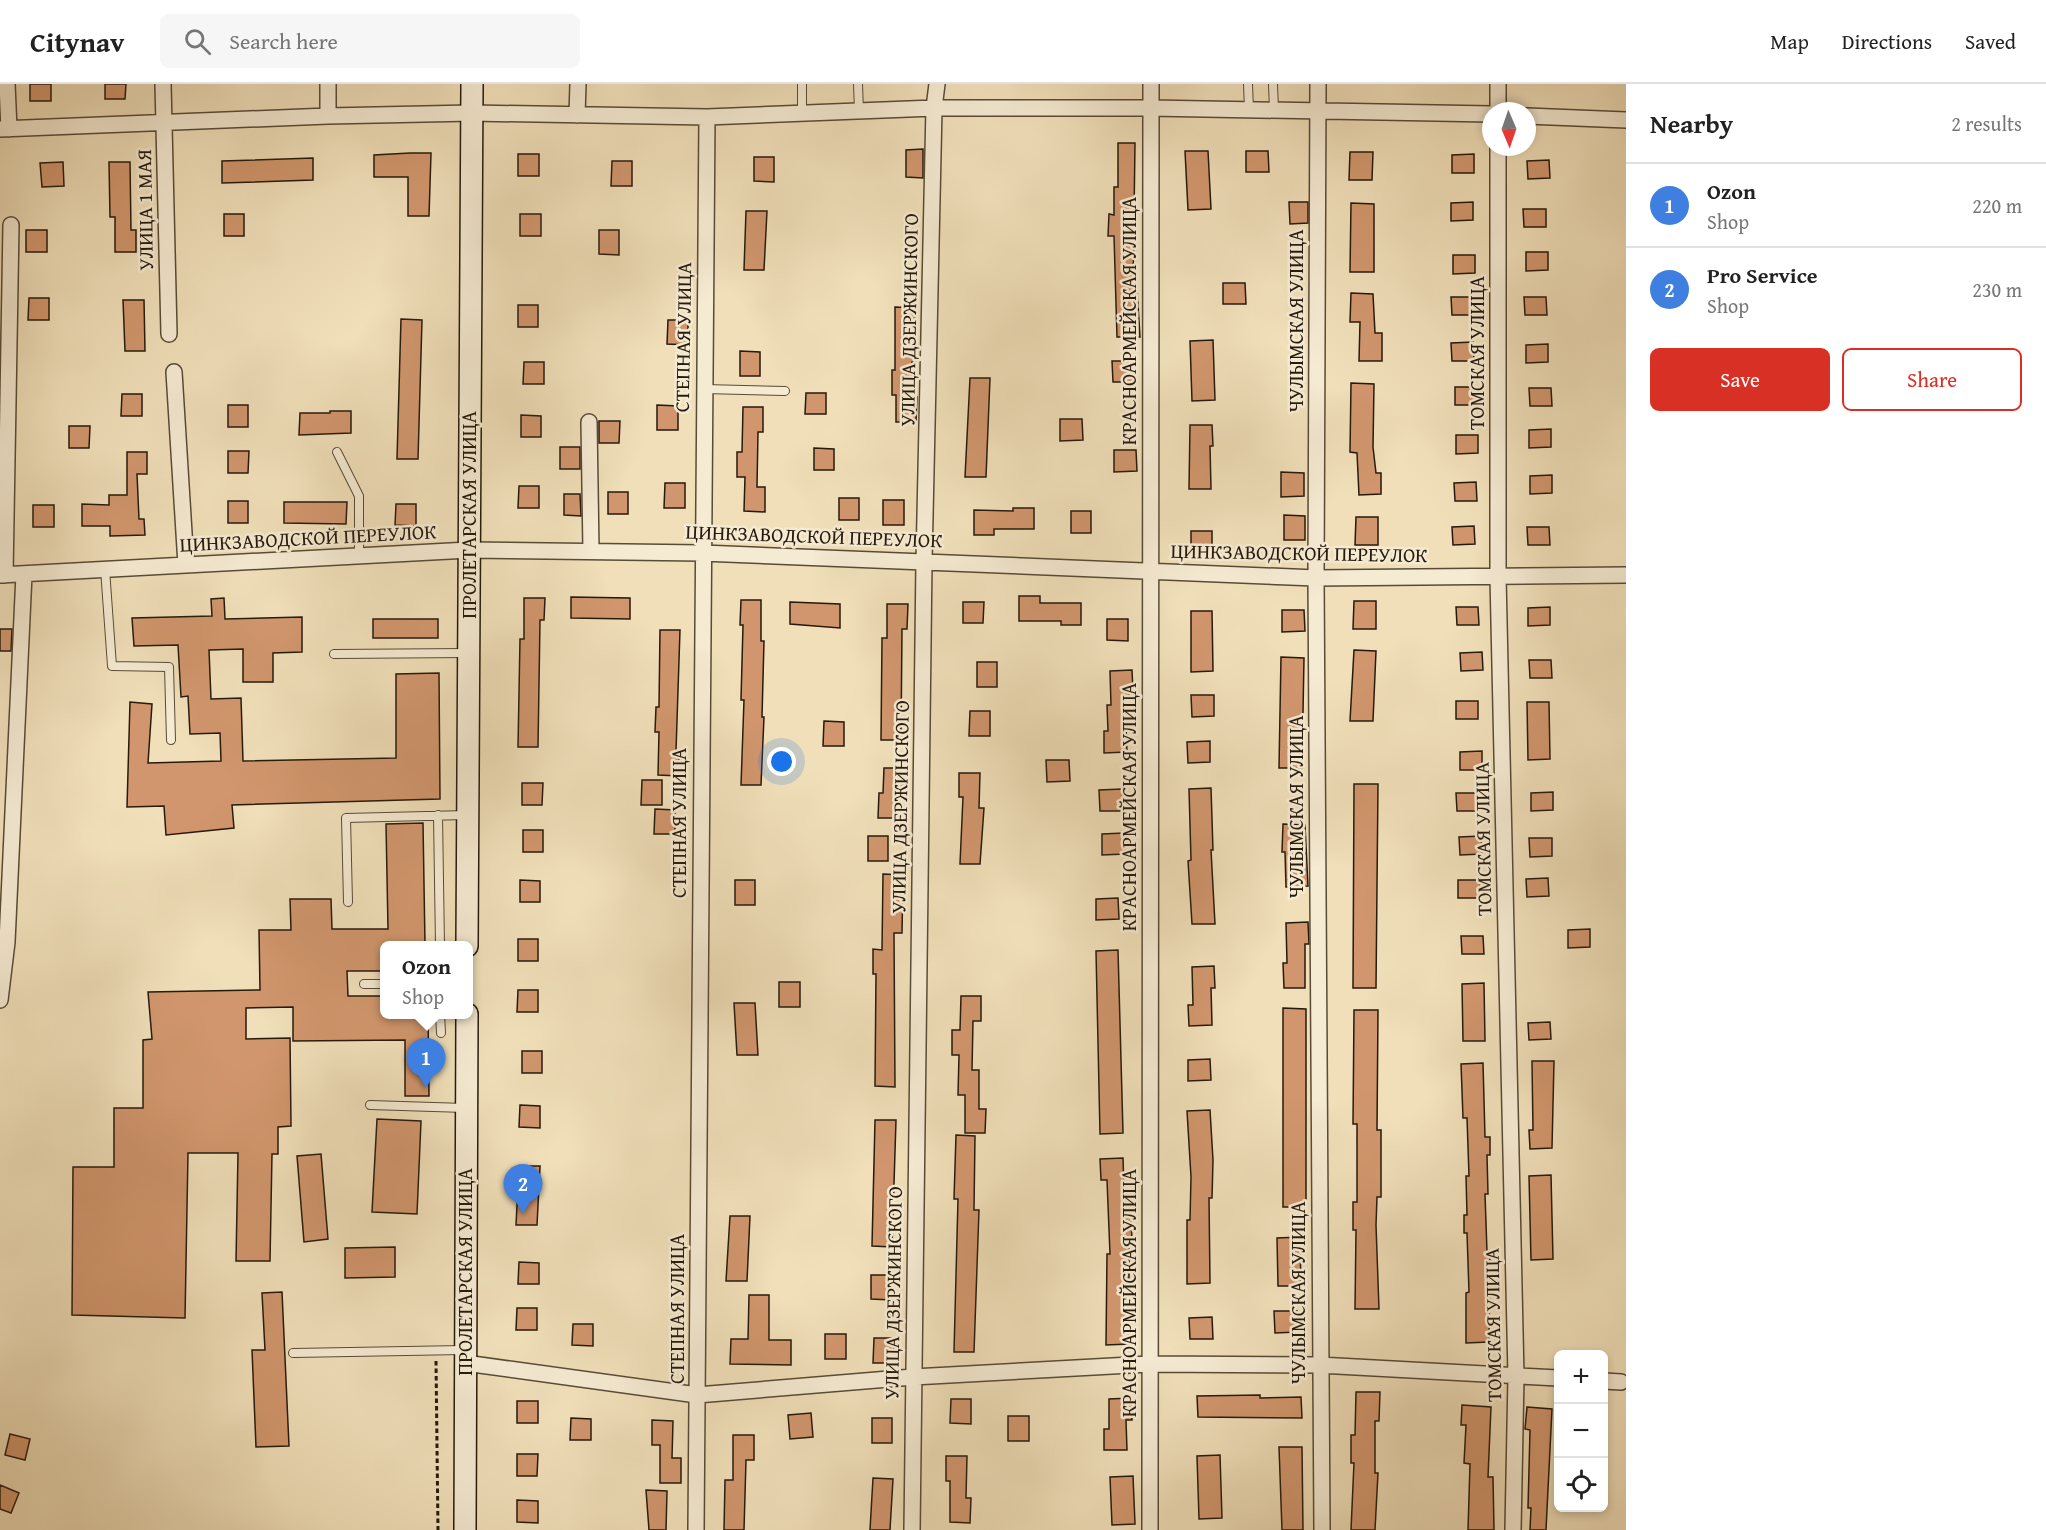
<!DOCTYPE html>
<html lang="en">
<head>
<meta charset="utf-8">
<style>
	body { margin:0; font-family:"Gentium Book Plus",serif; background:#f6f6f6; color:#222 }
	.controls { position:absolute; right:18px; bottom:18px; display:grid; overflow:hidden; border-radius:9px; box-shadow:0 3px 9px #0003 }
	.controls button { width:54px; height:54px; display:grid; place-items:center; padding:0; border:0; border-bottom:2px solid #e0e0e0; background:#fff; color:#222; font:30px sans-serif }
	.compass { position:absolute; left:1482px; top:18px; width:54px; height:54px; border-radius:50%; background:#fff; box-shadow:0 3px 9px #0003; rotate:178deg }
	.you { position:absolute; left:782px; top:678px; width:21px; height:21px; margin:-15px; border:4px solid #fff; border-radius:50%; background:#1a73e8; box-shadow:0 0 0 9px #1a73e833 }
	.badge { display:grid; place-items:center; width:39px; height:39px; border-radius:50%; background:#d93025; color:#fff; font-size:20px; font-weight:700 }
	.pin { position:absolute; translate:-50% -50px; filter:drop-shadow(0 2px 3px #0008) }
	.pin::after { content:''; position:absolute; top:32px; width:21px; height:18px; background:inherit; clip-path:polygon(0 0,100% 0,50% 100%) }
	.popup { position:absolute; left:380px; top:857px; width:93px; height:78px; box-sizing:border-box; display:grid; place-content:center; border-radius:9px; background:#fff; filter:drop-shadow(0 2px 4px #0005); font-size:20px; white-space:nowrap; color:#767676 }
	.popup b { font-size:22px; color:#222 }
	.popup::after { content:''; position:absolute; left:50%; top:100%; margin-left:-12px; border:12px solid transparent; border-top-color:#fff }
	.list { margin:0; padding:0; list-style:none }
	h2 { display:flex; justify-content:space-between; align-items:center; height:78px; margin:0; padding:0 24px; font-size:26px }
	h2 small { font-size:20px; font-weight:400; color:#767676 }
	.list li { display:grid; grid-template-columns:39px 1fr auto; gap:18px; align-items:center; box-sizing:border-box; height:84px; padding:0 24px; border-top:2px solid #e0e0e0 }
	.list b { display:block; font-size:22px; white-space:nowrap }
	.list p { margin:0; font-size:20px; white-space:nowrap; color:#767676 }
	.list em { font-size:20px; font-style:normal; color:#767676 }
	.actions { display:flex; gap:12px; padding:18px 24px }
	.actions a { flex:1; padding:14px 0; border:2px solid #d93025; border-radius:9px; text-align:center; font-size:21px; color:#d93025 }
	.actions .main { background:#d93025; color:#fff }
	.icon { flex:none; width:33px; height:33px; fill:none; stroke:currentColor; stroke-width:2; stroke-linecap:round; stroke-linejoin:round }
	.map { position:relative; flex:none; width:1626px; height:1446px; overflow:hidden }
	header { display:flex; align-items:center; gap:36px; box-sizing:border-box; height:84px; padding:0 30px; background:#fff; border-bottom:2px solid #e0e0e0 }
	header strong { font-size:28px }
	nav { display:flex; gap:33px; margin-inline-start:auto; font-size:21px }
	.search { width:420px; height:54px; background:#f6f6f6; display:flex; align-items:center; gap:15px; box-sizing:border-box; padding:0 21px; border-radius:9px; color:#767676; font-size:22px }
	main { display:flex }
	aside { flex:1; background:#fff }
	.map>svg:first-child { display:block }
	.building { fill:#d1966d; stroke:#261a0c; stroke-width:1.5 }
	.lines { fill:none; stroke-linecap:round; stroke-linejoin:round }
	.service-casing { stroke:#584b37; stroke-width:10 }
	.minor-casing { stroke:#584b37; stroke-width:18 }
	.secondary-casing { stroke:#261a0c; stroke-width:24 }
	.path { stroke:#261a0c; stroke-width:3; stroke-dasharray:4.5 3; stroke-linecap:butt }
	.service { stroke:#f5ead2; stroke-width:8 }
	.minor { stroke:#f5ead2; stroke-width:15 }
	.secondary { stroke:#f5ead2; stroke-width:21 }
	.labels { text-anchor:middle; stroke-width:5; stroke-linejoin:round; paint-order:stroke }
	.street-label { font-size:20px; fill:#261a0c; stroke:#f5ead2 }
</style>
</head>
<body>
<header>
<strong>Citynav</strong>
<div class="search"><svg class="icon" aria-label="search" viewBox="0 0 24 24"><circle cx="10" cy="10" r="6"/><path d="M15 15l6 6"/></svg>Search here</div>
<nav><a>Map</a><a>Directions</a><a>Saved</a></nav>
</header>
<main>
<div class="map">
<svg width="1626" height="1446" viewBox="0 0 1626 1446">
	<rect width="100%" height="100%" fill="#f0dfb9"/>
	<filter id="stains"><feTurbulence type="fractalNoise" baseFrequency=".00333" numOctaves="4"/><feColorMatrix values="0 0 0 0 .2 0 0 0 0 .09 0 0 0 0 .02 0 0 0 .5 -.17"/></filter>
	<radialGradient id="worn" r=".72"><stop offset=".6" stop-color="#630" stop-opacity="0"/><stop offset="1" stop-color="#630" stop-opacity=".3"/></radialGradient>
	<!-- building -->
	<path class="building" d="M30,0H51V17H30Z
		M105,0H126L125,15H105Z
		M1118,59H1135L1133,204H1137L1140,253H1117L1114,152H1108L1109,130L1114,131V103H1118Z
		M923,65V94L906,93V66Z
		M1185,67H1208L1211,125L1188,126Z
		M1246,67H1268L1269,88H1246Z
		M1350,68H1373L1372,96H1349Z
		M410,69H431L429,132H408V93H374V71Z
		M518,70H539V92H518Z
		M1474,70V89H1452V71Z
		M754,73H774V98L754,97Z
		M313,74V96L222,99V77Z
		M1549,76L1550,94L1528,95L1527,77Z
		M612,77H632V102H611Z
		M63,78L64,102L42,103L40,79Z
		M109,78H130L131,146H136V168H115V133H110Z
		M1289,118H1308V139L1290,140Z
		M1473,118V136L1451,137V119Z
		M1351,119L1374,120V188H1350Z
		M1523,125H1546V143H1524Z
		M746,127H767L764,186H744Z
		M224,130H244V152H224Z
		M520,130H541V152H520Z
		M26,146H47V168H26Z
		M599,146H619V171L599,170Z
		M1526,168H1548V186L1526,187Z
		M1453,171H1475V189L1453,190Z
		M1223,199H1245L1246,220H1223Z
		M1351,209L1373,210L1375,249H1382V277H1359L1360,238H1350Z
		M1451,213H1473L1474,231H1452Z
		M1524,213H1546L1547,231H1525Z
		M29,214H49V236H28Z
		M123,216H144L145,267H125Z
		M518,221H538V243H518Z
		M895,223L915,224L916,278H912V313H917L916,338H896V311H892V286H895Z
		M401,235L422,236L418,375H397Z
		M668,236H688V261L667,260Z
		M1213,256L1215,316L1192,317L1190,257Z
		M1473,258L1474,277H1452L1451,259Z
		M1548,260V278L1526,279V261Z
		M740,267L760,268V292H740Z
		M1112,277H1135L1136,298H1113Z
		M524,278H544V300H523Z
		M970,294H990L986,393H965Z
		M1351,299L1374,300L1373,363L1376,389H1381V410L1359,411L1357,369L1350,368Z
		M1455,303H1477V321H1455Z
		M1529,304H1551L1552,322H1530Z
		M806,309H826V330H805Z
		M122,310H142V332H121Z
		M228,321H248V343H228Z
		M657,321L678,322V346H657Z
		M743,323H763V348H758L757,403H765V428L744,427L745,393H737V368H742Z
		M330,327H351V349L299,351L300,329H330Z
		M521,331L541,332V353H521Z
		M1060,335H1082L1083,356L1060,357Z
		M599,337H620L619,359H599Z
		M1190,341H1212L1213,362H1210L1211,405H1189Z
		M69,342H90L89,364H69Z
		M1551,345V363L1529,364V346Z
		M1456,351H1478V369L1456,370Z
		M560,363H580V385H560Z
		M814,364L834,365V386H814Z
		M1114,366H1136L1137,387L1114,388Z
		M228,367H249L248,389H228Z
		M127,368H147V390H137L139,435H144L145,451L110,452V442H82V420L109,421V411H127Z
		M1281,388L1304,389V412L1281,413Z
		M1552,391V409L1530,410V392Z
		M1476,398L1477,417H1455L1454,399Z
		M665,399H685V424H664Z
		M519,402H539V424H518Z
		M608,408H628V430H608Z
		M564,410H580L581,432L564,431Z
		M839,414H859V436H839Z
		M883,416H904V441H883Z
		M228,417H248V439H228Z
		M284,418H347L346,440L284,439Z
		M396,420H416V442L395,441Z
		M33,421H54V443H33Z
		M1013,424H1034V445H994V451H974V426L1013,427Z
		M1071,427H1091V449H1071Z
		M1284,431L1305,432V456H1284Z
		M1356,433H1378V461H1355Z
		M1474,442L1475,460L1453,461L1452,443Z
		M1527,443H1549L1550,461H1528Z
		M1191,447H1212V469H1191Z
		M1019,512H1040V519H1081V541H1061V537H1019Z
		M571,513L630,514V535L571,534Z
		M224,514L225,535L302,533V568L273,569V598H243V565L209,566L211,615L241,614L243,677L396,674V590L439,589L440,715L232,721L234,744L166,751L164,722L127,723L130,618L152,620L148,679L221,677L220,649L190,650L188,612L181,613L178,561L134,562L132,534L212,532L211,515Z
		M524,514H545L544,536H540L538,663H518L520,555H524Z
		M741,516H761V557H764L762,633H764L761,701H741L744,616H741L743,541H740Z
		M1354,517H1376V545H1353Z
		M790,518L840,520V544L790,540Z
		M963,518H984L983,539H963Z
		M887,520H908L907,545H902L901,656H881L882,554H887Z
		M1456,523H1478L1479,541H1457Z
		M1550,523V541L1528,542V524Z
		M1282,526H1304L1305,547L1282,548Z
		M1191,527H1212L1213,587L1191,588Z
		M373,535H438V554H373Z
		M1107,535H1128V557L1107,556Z
		M0,545H12L11,567H0Z
		M660,546H680L676,667H679V692L658,691L659,648H655L656,623H659Z
		M1354,566L1376,567L1373,637H1350Z
		M1482,568L1483,586L1461,587L1460,569Z
		M1281,573L1304,574L1302,684H1279Z
		M1529,576H1551L1552,594H1530Z
		M977,578H997V603H977Z
		M1132,586L1133,607H1129L1130,641H1126L1127,668L1104,669V647H1108L1107,621H1111L1110,587Z
		M1191,611H1214V632L1192,633Z
		M1456,617H1478V635H1456Z
		M1527,618H1549L1550,675L1528,676Z
		M970,627H990V652H969Z
		M824,637L844,638V662H823Z
		M1210,657V678L1188,679L1187,658Z
		M1482,667V686H1460V668Z
		M1046,676H1069L1070,697L1047,698Z
		M884,684H904V709H899V734H878L879,709H883Z
		M959,689H980L979,724H984L980,780H960L963,713H959Z
		M642,696H662V721H641Z
		M522,699H543L542,721H522Z
		M1354,700H1378L1376,904H1353Z
		M1211,704L1213,766H1211L1215,840H1192L1188,777L1191,776L1189,705Z
		M1122,705L1123,727H1100L1099,706Z
		M1553,708V726L1531,727V709Z
		M1456,709H1478L1479,727H1457Z
		M655,725L675,726V750H654Z
		M423,739L425,861H384V887H347L348,912H384V930H428L429,1012H405V956L293,957V923L246,924V955L290,954L291,1042L278,1043V1070H272L270,1177H236L238,1069H188L185,1234L72,1231L73,1083H114V1024H143V956L152,955L148,908L260,906L259,846H291L290,815H331L332,845H388L386,740Z
		M1283,740L1305,741L1308,802L1286,803L1285,768H1282Z
		M523,746H543V768H523Z
		M1124,749L1125,770L1102,771V750Z
		M868,752H888V777H868Z
		M1481,752L1482,770L1460,771L1459,753Z
		M1529,754H1552V772L1530,773Z
		M883,790L903,791L902,849H894L895,1003L875,1002L876,890H873V865L882,866Z
		M1548,794L1549,812L1527,813L1526,795Z
		M520,796L540,797V818H520Z
		M735,796H755V821H735Z
		M1458,796H1480V814H1458Z
		M1118,814L1119,835L1096,836V815Z
		M1308,838L1309,860H1305V904H1284L1283,879H1287L1286,839Z
		M1590,845V863L1568,864V846Z
		M1461,852H1483L1484,870H1462Z
		M518,855H538V877H518Z
		M1118,866L1123,1049L1100,1050L1096,867Z
		M1214,882L1215,904H1211L1212,941L1189,942L1188,921H1193L1192,883Z
		M779,898H800V923H779Z
		M1484,899L1485,957H1463L1462,900Z
		M518,906H538V928H517Z
		M961,912H981V937H973L972,986H979V1025H986L985,1049H965V1011H958L959,971H952V946H960Z
		M734,919H755L758,971H737Z
		M1283,924L1306,925V1123H1283Z
		M1354,926H1378L1377,1046H1381V1113H1377L1376,1141L1379,1225H1355L1356,1146H1353V1118H1357V1040H1353Z
		M1550,938L1551,955L1529,956L1528,939Z
		M522,967H542V989H522Z
		M1210,975L1211,996L1188,997V976Z
		M1532,977H1554L1552,1064L1530,1065L1529,1046H1533Z
		M1483,979L1485,1053H1490V1071H1487L1488,1110H1485L1487,1168H1490L1489,1258L1466,1259V1209L1469,1208L1467,1149H1464V1131H1467L1466,1092H1469L1467,1034H1463L1461,980Z
		M520,1021L540,1022V1044L519,1043Z
		M1210,1026L1213,1076L1212,1114H1209L1210,1199L1187,1200V1136H1190L1191,1093L1187,1027Z
		M377,1035L421,1037L417,1130L372,1128Z
		M875,1036H896L892,1163L872,1162Z
		M956,1051L975,1052L974,1126H979L974,1268H954L958,1115H954Z
		M321,1070L328,1155L304,1158L297,1072Z
		M1123,1074L1124,1106H1130L1132,1158H1129V1260L1106,1261L1107,1170H1110L1107,1096H1101L1100,1075Z
		M519,1082H540L537,1141H516Z
		M1551,1091L1553,1175L1531,1176L1529,1092Z
		M730,1132H750L747,1197H726Z
		M1300,1153L1301,1202H1278L1277,1154Z
		M395,1163V1193L345,1194V1164Z
		M519,1178L539,1179V1200H518Z
		M871,1191H891V1216L871,1215Z
		M282,1208L289,1362L256,1363L252,1266H265L262,1209Z
		M749,1211H769V1256H791V1281L730,1280L731,1255H748Z
		M517,1224H537V1246H516Z
		M1274,1227H1297V1248L1275,1249Z
		M1212,1233L1213,1255H1190L1189,1234Z
		M573,1240H593V1262L572,1261Z
		M825,1250H846V1275H825Z
		M874,1254H894V1279H873Z
		M1356,1308H1380L1379,1337H1375V1389H1378L1375,1446H1351L1354,1379H1351V1351H1355Z
		M1260,1311V1314L1301,1313L1302,1334L1198,1333L1197,1312Z
		M1131,1314L1132,1336H1126L1127,1366H1104V1345H1109V1315Z
		M951,1315H971V1340L950,1339Z
		M517,1317H538V1339H517Z
		M1462,1321L1491,1323L1488,1393H1493L1494,1446H1468L1470,1380L1464,1379L1466,1341H1461Z
		M1527,1323L1552,1325L1546,1446H1530L1531,1424H1528L1530,1346L1525,1345Z
		M811,1329L813,1353L790,1355L788,1331Z
		M1008,1332H1029V1357H1008Z
		M571,1334L591,1335V1356H570Z
		M872,1334H892V1359H872Z
		M652,1336L673,1337L672,1374H681V1399H660V1361H652Z
		M10,1350L30,1355L25,1376L5,1371Z
		M733,1351H754V1376H746L744,1446H724L725,1396H733Z
		M1279,1363H1302L1303,1446H1282Z
		M517,1370H538L537,1392H517Z
		M1220,1371L1222,1434L1199,1435L1197,1372Z
		M946,1372H967L966,1414H971L970,1439L950,1438V1397H946Z
		M1133,1392L1135,1440L1112,1441L1110,1393Z
		M873,1394L893,1395L890,1446H870Z
		M0,1401L19,1409L11,1429L0,1425Z
		M646,1406L667,1407L666,1446H649Z
		M517,1416L538,1417V1439L517,1438Z"/>
	<g class="lines">
		<!-- service casing -->
		<g class="service-casing">
			<path id="service" d="M802,0V30
				M858,0L859,27
				M1248,0L1249,26
				M1273,0L1274,26
				M704,305L785,307
				M337,368L359,412V472
				M105,485L112,582L169,583L171,656
				M334,570L467,569
				M438,731L440,862
				M348,818L346,734L466,731
				M364,900H384
				M440,930L441,949
				M370,1021L465,1024
				M293,1269L463,1266"/>
		</g>
		<!-- minor casing -->
		<g class="minor-casing">
			<path id="minor" d="M7,0L9,45
				M163,0L169,250
				M1318,0L1316,494L1322,1446
				M1498,27V0
				M577,31L578,0
				M328,32V0
				M1527,32L1626,36
				M0,45L328,32L472,29L707,33L934,24H1151L1491,30
				M1498,63V493L1516,1292L1513,1446
				M174,288L186,481
				M589,338L591,467
				M0,491L469,466L702,469L1316,494L1626,491
				M5,491L11,141
				M0,916L7,858L24,490
				M465,1279L697,1311L913,1293L1149,1280L1319,1281L1558,1294
				M1604,1297L1621,1298
				M696,1446L707,33
				M912,1446L924,477L934,24L937,0
				M1150,1446L1151,0"/>
		</g>
		<!-- secondary casing -->
		<g class="secondary-casing">
			<path id="secondary" d="M467,862L472,0
				M465,1446L467,930"/>
		</g>
		<!-- path -->
		<path class="path" d="M436,1277L438,1446"/>
		<!-- service -->
		<use href="#service" class="service"/>
		<!-- minor -->
		<use href="#minor" class="minor"/>
		<!-- secondary -->
		<use href="#secondary" class="secondary"/>
	</g>
	<g class="labels">
		<!-- street labels -->
		<g class="street-label">
			<text transform="translate(145 126) rotate(-91)" y="7">УЛИЦА 1 МАЯ</text>
			<text transform="translate(909 236) rotate(-89)" y="7">УЛИЦА ДЗЕРЖИНСКОГО</text>
			<text transform="translate(1129 237) rotate(-90)" y="7">КРАСНОАРМЕЙСКАЯ УЛИЦА</text>
			<text transform="translate(1296 237) rotate(-90)" y="7">ЧУЛЫМСКАЯ УЛИЦА</text>
			<text transform="translate(683 253) rotate(-89)" y="7">СТЕПНАЯ УЛИЦА</text>
			<text transform="translate(1477 269) rotate(-90)" y="7">ТОМСКАЯ УЛИЦА</text>
			<text transform="translate(469 431) rotate(-90)" y="7">ПРОЛЕТАРСКАЯ УЛИЦА</text>
			<text transform="translate(814 452) rotate(2)" y="7">ЦИНКЗАВОДСКОЙ ПЕРЕУЛОК</text>
			<text transform="translate(308 454) rotate(-3)" y="7">ЦИНКЗАВОДСКОЙ ПЕРЕУЛОК</text>
			<text transform="translate(1299 469) rotate(1)" y="7">ЦИНКЗАВОДСКОЙ ПЕРЕУЛОК</text>
			<text transform="translate(900 723) rotate(-89)" y="7">УЛИЦА ДЗЕРЖИНСКОГО</text>
			<text transform="translate(1129 723) rotate(-90)" y="7">КРАСНОАРМЕЙСКАЯ УЛИЦА</text>
			<text transform="translate(1296 723) rotate(-90)" y="7">ЧУЛЫМСКАЯ УЛИЦА</text>
			<text transform="translate(679 739) rotate(-90)" y="7">СТЕПНАЯ УЛИЦА</text>
			<text transform="translate(1483 755) rotate(-91)" y="7">ТОМСКАЯ УЛИЦА</text>
			<text transform="translate(465 1188) rotate(-90)" y="7">ПРОЛЕТАРСКАЯ УЛИЦА</text>
			<text transform="translate(893 1209) rotate(-89)" y="7">УЛИЦА ДЗЕРЖИНСКОГО</text>
			<text transform="translate(1129 1209) rotate(-90)" y="7">КРАСНОАРМЕЙСКАЯ УЛИЦА</text>
			<text transform="translate(1298 1209) rotate(-90)" y="7">ЧУЛЫМСКАЯ УЛИЦА</text>
			<text transform="translate(677 1225) rotate(-90)" y="7">СТЕПНАЯ УЛИЦА</text>
			<text transform="translate(1493 1241) rotate(-91)" y="7">ТОМСКАЯ УЛИЦА</text>
		</g>
	</g>
	<rect width="100%" height="100%" filter="url(#stains)"/>
	<rect width="100%" height="100%" fill="url(#worn)"/>
</svg>
<div class="controls">
<button>+</button>
<button>−</button>
<button><svg class="icon" aria-label="locate" viewBox="0 0 24 24"><circle cx="12" cy="12" r="6"/><path d="M12 2v4M12 18v4M2 12h4M18 12h4"/></svg></button>
</div>
<svg class="compass" viewBox="-18 -18 36 36"><path d="M0-13l5 13h-10z" fill="#e53935"/><path d="M0 13l5-13h-10z" fill="#767676"/></svg>
<div class="you"></div>
<div class="pin badge" style="left:426px;top:1004px;background:#3f7fe0">1</div>
<div class="popup"><b>Ozon</b>Shop</div>
<div class="pin badge" style="left:523px;top:1130px;background:#3f7fe0">2</div>
</div>
<aside>
<h2>Nearby<small>2 results</small></h2>
<ul class="list">
<li><span class="badge" style="background:#3f7fe0">1</span><div><b>Ozon</b><p>Shop</p></div><em>220 m</em></li>
<li><span class="badge" style="background:#3f7fe0">2</span><div><b>Pro Service</b><p>Shop</p></div><em>230 m</em></li>
</ul>
<div class="actions"><a class="main">Save</a><a>Share</a></div>
</aside>
</main>
</body>
</html>
